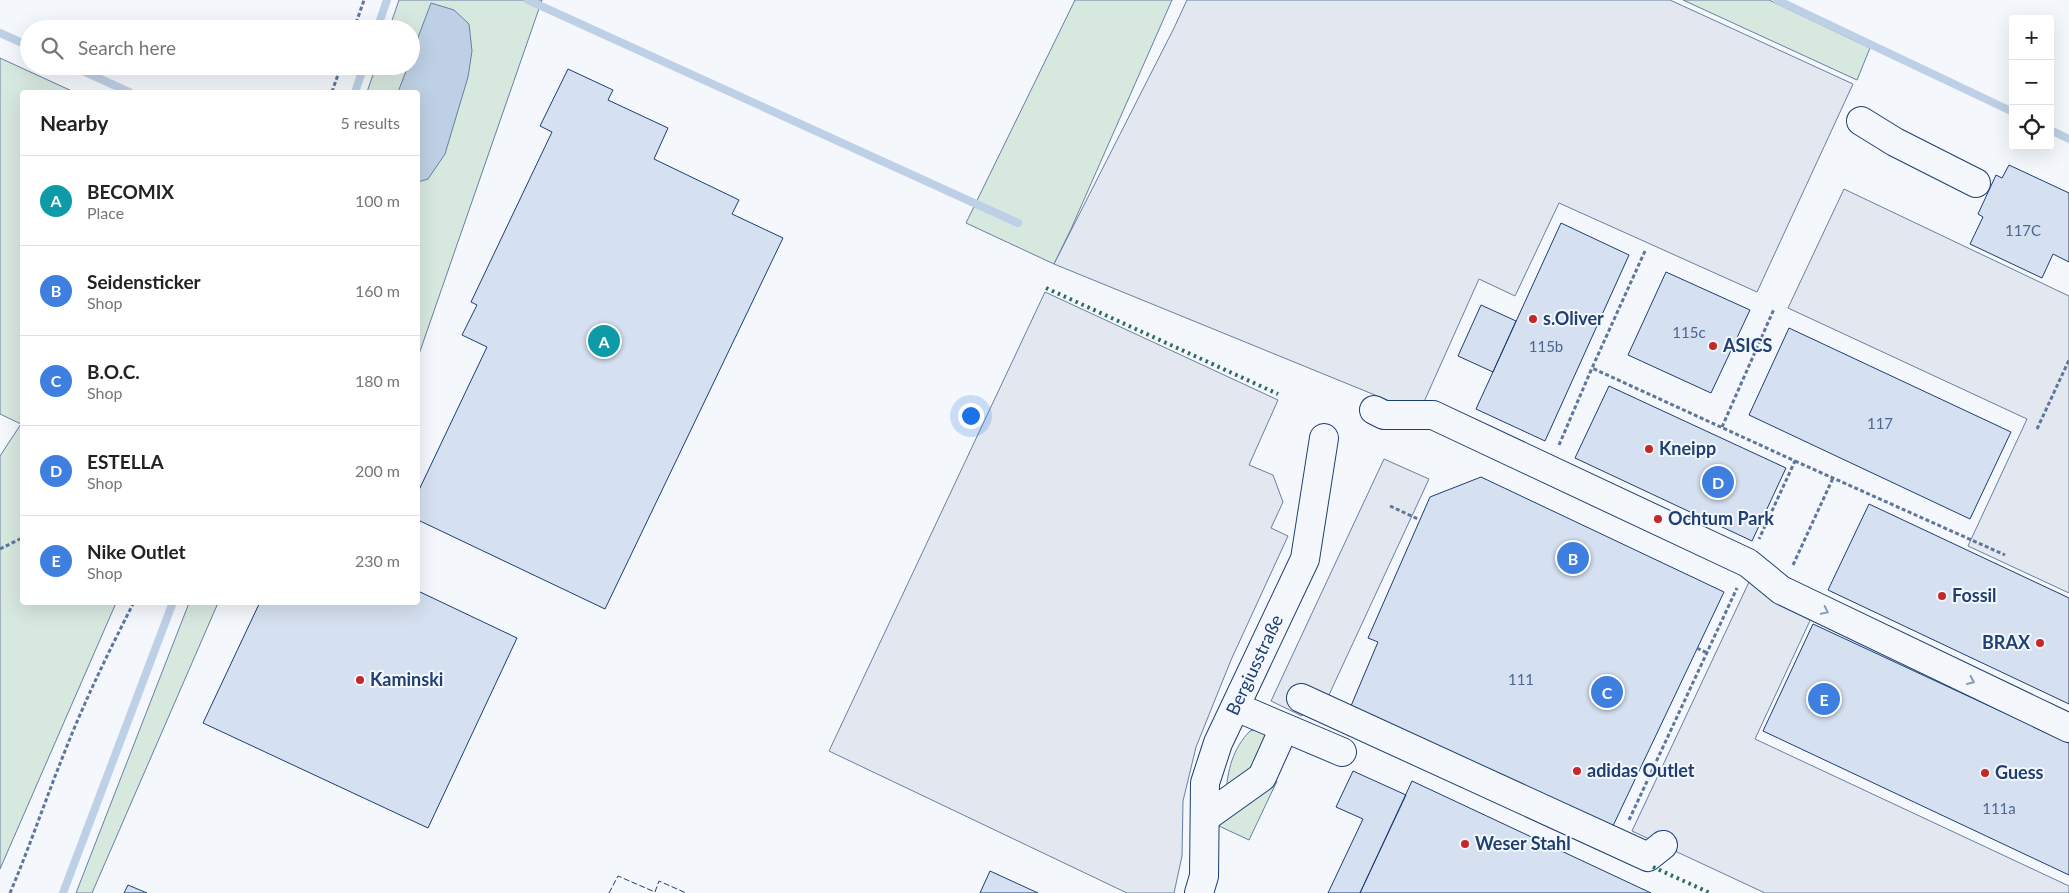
<!DOCTYPE html>
<html lang="en">
<head>
<meta charset="utf-8">
<style>
	body { margin:0; font-family:Lato,sans-serif; background:#f6f6f6; color:#222 }
	.controls { position:absolute; right:15px; top:15px; display:grid; overflow:hidden; border-radius:5px; box-shadow:0 5px 20px #0002 }
	.controls button { width:45px; height:45px; display:grid; place-items:center; padding:0; border:0; border-bottom:1px solid #e0e0e0; background:#fff; color:#222; font:25px sans-serif }
	.you { position:absolute; left:970px; top:415px; width:18px; height:18px; margin:-12px; border:4px solid #fff; border-radius:50%; background:#1a73e8; box-shadow:0 0 0 8px #1a73e833 }
	.badge { display:grid; place-items:center; width:32px; height:32px; border-radius:50%; background:#c62828; color:#fff; font-size:16px; font-weight:700 }
	.pin { position:absolute; translate:-50% -50%; border:2px solid #fff; box-shadow:0 1px 5px #0006 }
	.list { margin:0; padding:0; list-style:none }
	h2 { display:flex; justify-content:space-between; align-items:center; height:65px; margin:0; padding:0 20px; font-size:21px }
	h2 small { font-size:16px; font-weight:400; color:#767676 }
	.list li { display:grid; grid-template-columns:32px 1fr auto; gap:15px; align-items:center; box-sizing:border-box; height:90px; padding:0 20px; border-top:1px solid #e0e0e0 }
	.list b { display:block; font-size:19px; white-space:nowrap }
	.list p { margin:0; font-size:16px; white-space:nowrap; color:#767676 }
	.list em { font-size:16px; font-style:normal; color:#767676 }
	.icon { flex:none; width:28px; height:28px; fill:none; stroke:currentColor; stroke-width:2; stroke-linecap:round; stroke-linejoin:round }
	.map { position:relative; flex:none; width:2069px; height:893px; overflow:hidden }
	.search { position:absolute; background:#fff; box-shadow:0 5px 20px #0002; left:20px; top:20px; width:400px; height:55px; display:flex; align-items:center; gap:12px; box-sizing:border-box; padding:0 18px; border-radius:28px; color:#767676; font-size:19px }
	.panel { position:absolute; background:#fff; box-shadow:0 5px 20px #0002; left:20px; top:90px; width:400px; height:515px; border-radius:5px }
	.map>svg:first-child { display:block }
	.green { fill:#d7e8df; stroke:#687fa3 }
	.parking { fill:#e3e8f0; stroke:#687fa3 }
	.water { fill:#bed0e5; stroke:#687fa3 }
	.lines { fill:none; stroke-linecap:round; stroke-linejoin:round }
	.stream { stroke:#bed0e5; stroke-width:8 }
	.building { fill:#d5e0f0; stroke:#1d3f73 }
	.minor-casing { stroke:#1d3f73; stroke-width:30 }
	.path { stroke:#5e769c; stroke-width:3; stroke-dasharray:4 2.5; stroke-linecap:butt }
	.minor { stroke:#f4f7fb; stroke-width:28 }
	.hedge { stroke:#2c6c60; stroke-width:4; stroke-dasharray:2.5 4; stroke-linecap:butt }
	.fence { stroke:#1d3f73; stroke-width:1; stroke-dasharray:6 2.5; stroke-linecap:butt }
	.oneway { stroke:#889bb7 }
	.poi-dot { fill:#c62828; stroke:#f4f7fb; stroke-width:2 }
	.labels { text-anchor:middle; stroke-width:4; stroke-linejoin:round; paint-order:stroke }
	.number-label { font-size:15px; fill:#4b6792 }
	.poi-label { font-size:18px; font-weight:bold; fill:#1d3f73; stroke:#f4f7fb; text-anchor:start }
	.street-label { font-size:18px; fill:#1d3f73; stroke:#f4f7fb }
</style>
</head>
<body>
<div class="map">
<svg width="2069" height="893" viewBox="0 0 2069 893">
	<rect width="100%" height="100%" fill="#f4f7fb"/>
	<!-- green -->
	<path class="green" d="M399,0H542L418,357V92H367L376,66H411V29H389Z
		M1075,0H1172L1071,229L1054,264L966,223Z
		M1683,0H1769L1870,48L1857,80Z
		M0,58L74,92H22V602L116,603L0,869V456L21,424L0,414Z
		M189,603H218L92,893H76Z
		M1261,728L1274,734L1257,771L1226,795C1227,771 1233,748 1250,731Z
		M1277,781L1249,840L1219,826L1225,814Z"/>
	<!-- parking -->
	<path class="parking" d="M1187,0H1670L1853,84L1757,292L1559,203L1515,296L1479,279L1419,413L1054,264L1174,28Z
		M1844,189L2069,296V593L1968,546L2027,419L1788,308Z
		M1045,292L1278,400L1249,465L1273,475L1283,502L1271,528L1288,536L1231,660L1196,747L1183,801L1182,856L1174,893H1127L829,751Z
		M1384,459L1429,479L1328,697L1314,691L1302,716L1271,701Z
		M1749,582L1814,612L1755,739L2069,886V893H1765L1632,831Z"/>
	<!-- water -->
	<path class="water" d="M431,3L454,10L469,24L472,51L468,77L445,154L428,179L418,182V92H398L408,66H411V56Z"/>
	<g class="lines">
		<!-- stream -->
		<path class="stream" d="M528,0L1018,223
			M1777,0L2013,112
			M377,29L387,0
			M0,33L29,46
			M72,66L129,92
			M355,92L364,66
			M2050,130L2069,139
			M63,893L173,602"/>
	</g>
	<!-- building -->
	<path class="building" d="M568,69L613,90L608,100L668,128L654,159L739,200L732,214L783,238L605,609L418,520V492L487,347L462,335L477,305L471,302L552,132L540,126Z
		M2009,165L2069,193V262L2053,254L2042,278L1970,244L1983,217L1978,214L1996,175L2002,178Z
		M1561,223L1629,255L1545,441L1476,409Z
		M1666,272L1750,310L1711,393L1628,355Z
		M1481,305L1516,321L1493,372L1458,356Z
		M1789,328L2011,432L1970,519L1749,415Z
		M1609,386L1786,468L1752,541L1575,458Z
		M1481,477L1724,592L1611,830L1348,713L1378,642L1368,638L1430,497Z
		M1869,504L2069,598V704L1828,590Z
		M418,591L517,638L428,828L203,723L260,602H418Z
		M1813,624L2069,743V875L1763,731Z
		M1353,771L1406,795L1360,893H1328L1363,819L1336,807Z
		M1412,781L1651,893H1360Z
		M990,871L1038,893H980Z
		M128,885L147,893H124Z"/>
	<g class="lines">
		<!-- minor casing -->
		<g class="minor-casing">
			<g id="minor">
				<path d="M1861,121L1895,142L1976,183"/>
				<path d="M1374,410L1384,415H1433L1748,563L1781,590L2069,728"/>
				<path d="M1301,698L1648,857L1663,845"/>
				<path d="M1236,707L1342,752"/>
				<path d="M1206,817L1262,777L1284,728"/>
				<path id="s1" d="M1199,893L1204,876L1205,783L1218,743L1305,559L1324,438"/>
			</g>
		</g>
		<!-- path -->
		<path class="path" d="M354,29L364,0
			M332,92L341,66
			M1645,251L1592,368L1795,461L1759,539
			M1722,427L1774,309
			M2037,429L2069,360
			M1559,445L1592,368
			M1795,461L2005,555
			M1390,506L1420,520
			M0,549L22,538
			M1793,565L1833,478
			M1697,648L1707,653
			M1629,820L1737,588
			M10,893C30,846 46,798 65,751C85,700 109,651 134,602"/>
		<!-- minor -->
		<use href="#minor" class="minor"/>
		<!-- hedge -->
		<path class="hedge" d="M1046,288L1278,394
			M1653,867L1710,893"/>
		<!-- fence -->
		<path class="fence" d="M609,893L618,876L655,892L659,881L686,893"/>
	</g>
	<!-- one-way arrows -->
	<defs><path id="oneway-chevron" d="M-2-3.5L2.5 0L-2 3.5" fill="none" stroke-width="1.6" stroke-linecap="round" stroke-linejoin="round" transform="scale(1.25)"/></defs>
	<g class="oneway">
		<use href="#oneway-chevron" transform="translate(1825 611) rotate(26)"/>
		<use href="#oneway-chevron" transform="translate(1971 681) rotate(25)"/>
	</g>
	<!-- markers -->
	<g class="poi-dot">
		<circle cx="1533" cy="319" r="5"/>
		<circle cx="1713" cy="346" r="5"/>
		<circle cx="1649" cy="449" r="5"/>
		<circle cx="1658" cy="519" r="5"/>
		<circle cx="1942" cy="596" r="5"/>
		<circle cx="2040" cy="643" r="5"/>
		<circle cx="360" cy="680" r="5"/>
		<circle cx="1577" cy="771" r="5"/>
		<circle cx="1985" cy="773" r="5"/>
		<circle cx="1465" cy="844" r="5"/>
	</g>
	<g class="labels">
		<!-- number labels -->
		<g class="number-label">
			<text x="2023" y="236">117C</text>
			<text x="1689" y="338">115c</text>
			<text x="1546" y="352">115b</text>
			<text x="1880" y="429">117</text>
			<text x="1521" y="685">111</text>
			<text x="1999" y="814">111a</text>
		</g>
		<!-- poi labels -->
		<g class="poi-label">
			<text x="1543" y="325">s.Oliver</text>
			<text x="1723" y="352">ASICS</text>
			<text x="1659" y="455">Kneipp</text>
			<text x="1668" y="525">Ochtum Park</text>
			<text x="1952" y="602">Fossil</text>
			<text x="2030" y="649" text-anchor="end">BRAX</text>
			<text x="370" y="686">Kaminski</text>
			<text x="1587" y="777">adidas Outlet</text>
			<text x="1995" y="779">Guess</text>
			<text x="1475" y="850">Weser Stahl</text>
		</g>
		<!-- street labels -->
		<g class="street-label">
			<text dy="6" stroke="none"><textPath href="#s1" startOffset="239">Bergiusstraße</textPath></text>
		</g>
	</g>
</svg>
<div class="controls">
<button>+</button>
<button>−</button>
<button><svg class="icon" aria-label="locate" viewBox="0 0 24 24"><circle cx="12" cy="12" r="6"/><path d="M12 2v4M12 18v4M2 12h4M18 12h4"/></svg></button>
</div>
<div class="you"></div>
<div class="pin badge" style="left:604px;top:341px;background:#0f9aa8">A</div>
<div class="pin badge" style="left:1573px;top:558px;background:#3f7fe0">B</div>
<div class="pin badge" style="left:1607px;top:692px;background:#3f7fe0">C</div>
<div class="pin badge" style="left:1718px;top:482px;background:#3f7fe0">D</div>
<div class="pin badge" style="left:1824px;top:699px;background:#3f7fe0">E</div>
<div class="search"><svg class="icon" aria-label="search" viewBox="0 0 24 24"><circle cx="10" cy="10" r="6"/><path d="M15 15l6 6"/></svg>Search here</div>
<section class="panel">
<h2>Nearby<small>5 results</small></h2>
<ul class="list">
<li><span class="badge" style="background:#0f9aa8">A</span><div><b>BECOMIX</b><p>Place</p></div><em>100 m</em></li>
<li><span class="badge" style="background:#3f7fe0">B</span><div><b>Seidensticker</b><p>Shop</p></div><em>160 m</em></li>
<li><span class="badge" style="background:#3f7fe0">C</span><div><b>B.O.C.</b><p>Shop</p></div><em>180 m</em></li>
<li><span class="badge" style="background:#3f7fe0">D</span><div><b>ESTELLA</b><p>Shop</p></div><em>200 m</em></li>
<li><span class="badge" style="background:#3f7fe0">E</span><div><b>Nike Outlet</b><p>Shop</p></div><em>230 m</em></li>
</ul>
</section>
</div>
</body>
</html>
